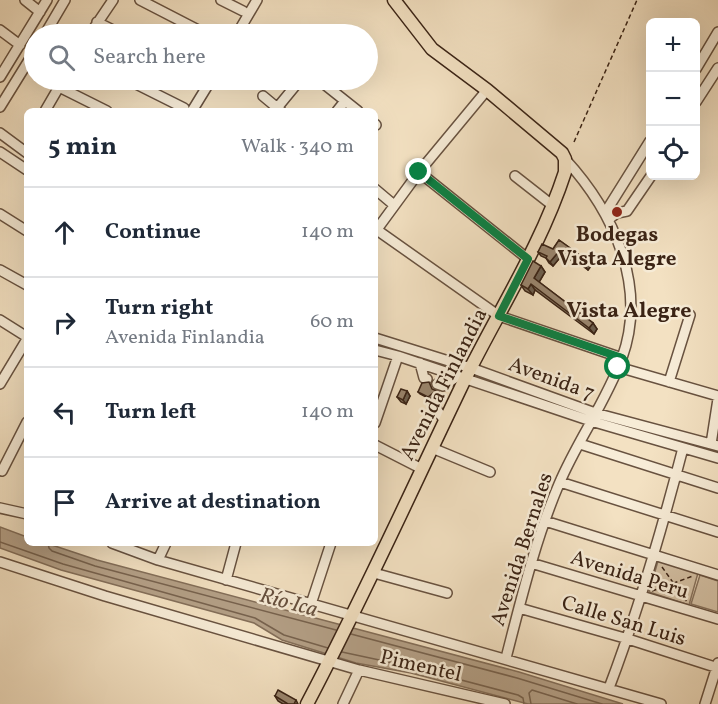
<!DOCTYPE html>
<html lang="en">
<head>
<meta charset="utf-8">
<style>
	body { margin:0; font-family:Vollkorn,serif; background:#f6f6f7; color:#1f2937 }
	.controls { position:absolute; right:18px; top:18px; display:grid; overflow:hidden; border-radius:9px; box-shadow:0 6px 24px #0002 }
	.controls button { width:54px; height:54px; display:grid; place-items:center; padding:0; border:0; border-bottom:2px solid #e0e1e3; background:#fff; color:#1f2937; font:30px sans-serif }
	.stop { position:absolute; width:18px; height:18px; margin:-14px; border:4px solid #0b8043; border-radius:50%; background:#fff }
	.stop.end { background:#0b8043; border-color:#fff; box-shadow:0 2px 6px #0008 }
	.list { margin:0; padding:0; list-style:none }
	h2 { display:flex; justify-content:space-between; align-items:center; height:78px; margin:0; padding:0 24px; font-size:26px }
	h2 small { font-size:20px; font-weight:400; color:#747a83 }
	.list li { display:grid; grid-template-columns:39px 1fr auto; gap:18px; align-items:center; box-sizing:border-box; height:90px; padding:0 24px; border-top:2px solid #e0e1e3 }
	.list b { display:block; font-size:22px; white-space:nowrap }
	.list p { margin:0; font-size:20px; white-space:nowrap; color:#747a83 }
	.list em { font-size:20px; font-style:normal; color:#747a83 }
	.icon { flex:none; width:33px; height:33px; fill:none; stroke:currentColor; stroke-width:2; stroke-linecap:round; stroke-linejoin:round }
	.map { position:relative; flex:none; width:718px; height:704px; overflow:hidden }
	.search { position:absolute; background:#fff; box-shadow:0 6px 24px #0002; left:24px; top:24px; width:354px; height:66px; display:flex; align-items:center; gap:15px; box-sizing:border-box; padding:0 21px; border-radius:33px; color:#747a83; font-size:22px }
	.panel { position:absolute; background:#fff; box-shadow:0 6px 24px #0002; left:24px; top:108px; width:354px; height:438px; border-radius:9px }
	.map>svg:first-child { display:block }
	.green { fill:#d4c1a5; stroke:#87725d; stroke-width:1.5 }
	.water { fill:#b4a087; stroke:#836e59; stroke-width:1.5 }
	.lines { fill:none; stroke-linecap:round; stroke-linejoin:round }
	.shore { stroke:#77624e; stroke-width:1.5 }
	.minor-casing { stroke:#685240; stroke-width:12 }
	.major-casing { stroke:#3a2315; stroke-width:15 }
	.path { stroke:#3a2315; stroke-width:1.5; stroke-dasharray:4.5 3; stroke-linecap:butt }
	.minor { stroke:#f7ecd7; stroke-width:9 }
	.major { stroke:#f3e1c2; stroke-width:12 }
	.wall { fill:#84735f; stroke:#3a2315; stroke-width:1.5 }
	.shaded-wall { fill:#6c5e4e; stroke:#3a2315; stroke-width:1.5 }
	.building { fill:#9a866f; stroke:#3a2315; stroke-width:1.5 }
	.route { stroke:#0b8043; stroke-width:8 }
	.poi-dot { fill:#8f2418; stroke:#f7ecd7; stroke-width:2 }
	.labels { text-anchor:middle; stroke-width:5; stroke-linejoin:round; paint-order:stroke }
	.poi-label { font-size:21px; font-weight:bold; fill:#3a2315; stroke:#f7ecd7 }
	.street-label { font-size:21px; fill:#3a2315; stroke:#f7ecd7 }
	.neighbourhood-label { font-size:22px; font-weight:bold; fill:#3a2315; stroke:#f7ecd7 }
	.water-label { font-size:22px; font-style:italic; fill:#654f3d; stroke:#f7ecd7 }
</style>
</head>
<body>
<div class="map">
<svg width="718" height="704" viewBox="0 0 718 704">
	<rect width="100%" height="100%" fill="#f3e1c2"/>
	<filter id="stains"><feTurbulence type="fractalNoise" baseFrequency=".00333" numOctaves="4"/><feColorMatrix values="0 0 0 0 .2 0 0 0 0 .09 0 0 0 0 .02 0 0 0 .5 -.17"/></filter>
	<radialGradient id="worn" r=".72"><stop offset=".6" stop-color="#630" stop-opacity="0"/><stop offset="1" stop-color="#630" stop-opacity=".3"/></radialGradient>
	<!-- green -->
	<path class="green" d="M658,561L698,573L689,605L649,592Z
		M700,575L718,581V612L691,604Z"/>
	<!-- water -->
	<path class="water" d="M0,527L27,537V543H46L97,560L519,672L623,704H528L411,673L356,663L282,640L254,623L61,570L0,548Z"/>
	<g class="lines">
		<!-- shore -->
		<path class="shore" d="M0,542L63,564L255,618L284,635L328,648
			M48,543L49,548L52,551L95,566L336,630
			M351,634L517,678L602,704
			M342,652L412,667L518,695L523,698L524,704
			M531,704L529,693L532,690L577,704"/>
		<!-- minor casing -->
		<g class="minor-casing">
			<path id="minor" d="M25,0L40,12
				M140,0L206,34
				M221,0L243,11
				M97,22L121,34
				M0,30L20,45
				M45,34L65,0
				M90,34L113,0
				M237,34L257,0
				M696,69L718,32
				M0,77L47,0
				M128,80L184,108
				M319,80L358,111
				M59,87L107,111
				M263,96L281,111
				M696,102L718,68
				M0,107L34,52
				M277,108L300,80
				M45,111L63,80
				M192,111L211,80
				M337,111L345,101
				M375,124L376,125
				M0,133L27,153
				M0,152L27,170
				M419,172L528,259
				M515,176L552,205
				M375,189L394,205
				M605,213L650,141
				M0,214L27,231
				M609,219L617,213L627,211L651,176
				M377,230L499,316L622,358
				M375,232L419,172L487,90
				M0,270L27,285
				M0,320L27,337
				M375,338L471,368L595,413L718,446
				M375,350L398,356L591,421L718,458
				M420,363L424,378L427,379
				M618,367L718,396
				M669,382L690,315
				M0,384L27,339
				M437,384L443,386L458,376
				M436,402L434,406L445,421
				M375,423L398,356
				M580,444L718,488
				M711,444L718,399
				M375,445L422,469
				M432,448L490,472
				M2,471L27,422
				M560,482L718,532
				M0,508L27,514
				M545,521L718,575
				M112,543L158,560L661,704
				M158,560L166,543
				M0,562L105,596L359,670L505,704
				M531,563L718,619
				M374,573L447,593
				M226,580L236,543
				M311,604L331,543
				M519,608L628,639L718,668
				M506,658C521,600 535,540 559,484C577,441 606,402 622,358C648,286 613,211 565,159
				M609,688C639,609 662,529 683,448
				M343,704L359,670
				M705,704L718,663"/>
		</g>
		<!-- major casing -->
		<g class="major-casing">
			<path id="major" d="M307,704C363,598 412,489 464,381C498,312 541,246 565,172V159L562,153L487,90L432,49L394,0"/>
		</g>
		<!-- path -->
		<path class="path" d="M574,142L637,0
			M662,567L687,602
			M652,591L693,576"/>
		<!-- minor -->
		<use href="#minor" class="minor"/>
		<!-- major -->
		<use href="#major" class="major"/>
	</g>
	<!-- wall -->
	<path class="wall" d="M559,240L588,261L591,266L588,270L577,262L576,264L563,254L553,266L549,263L546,258L541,256L538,252L553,249Z
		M541,266L545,272L539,282L593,323L597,329L594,334L535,290L533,295L525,291L521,285Z
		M430,385L432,390L439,392L440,395L439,396L435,395L430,399L420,394L418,392Z
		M407,391L410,396L406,404L401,402L397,397Z
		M275,696L296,700L298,704H283L278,701Z"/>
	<!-- shaded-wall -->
	<path class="shaded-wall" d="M560,250L563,254L553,266L550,262Z
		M588,261L591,266L588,270L585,266Z
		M541,266L545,272L538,284L534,278Z
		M531,284L535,290L533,295L528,289Z
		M593,323L597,329L594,334L589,328Z
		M407,391L410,396L406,404L403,400Z"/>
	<!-- building -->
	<path class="building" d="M559,240L588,261L585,266L574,258L573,260L560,250L550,262L546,258L547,256L538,252L542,244L553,249Z
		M533,261L541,266L534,278L593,323L589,328L531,284L528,289L521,285Z
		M429,382L432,389L439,392L438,394L433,393L428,397L418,392L422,383Z
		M401,389L407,391L403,400L397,397Z
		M278,690L296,700L294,704H288L275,696Z"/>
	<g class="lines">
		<!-- route -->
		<path class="route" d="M419,172L528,259L499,316L622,358L618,367"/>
	</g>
	<!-- markers -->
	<circle class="poi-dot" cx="617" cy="212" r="6"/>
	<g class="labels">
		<!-- poi labels -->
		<g class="poi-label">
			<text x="617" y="241">Bodegas<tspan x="617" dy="24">Vista Alegre</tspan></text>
		</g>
		<!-- street labels -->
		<g class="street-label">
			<text transform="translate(552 378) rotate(20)" y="7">Avenida 7</text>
			<text transform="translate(443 384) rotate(-63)" y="7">Avenida Finlandia</text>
			<text transform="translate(521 549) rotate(-72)" y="7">Avenida Bernales</text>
			<text transform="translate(630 574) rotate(17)" y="7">Avenida Peru</text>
			<text transform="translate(624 620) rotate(17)" y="7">Calle San Luis</text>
			<text transform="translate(421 665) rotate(13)" y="7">Pimentel</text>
		</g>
		<!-- neighbourhood labels -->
		<g class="neighbourhood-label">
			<text x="629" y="317">Vista Alegre</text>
		</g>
		<!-- water labels -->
		<g class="water-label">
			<text transform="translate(289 601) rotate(15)" y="8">Río Ica</text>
		</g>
	</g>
	<rect width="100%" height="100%" filter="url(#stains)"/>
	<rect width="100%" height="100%" fill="url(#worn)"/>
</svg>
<div class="controls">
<button>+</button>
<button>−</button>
<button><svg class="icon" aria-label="locate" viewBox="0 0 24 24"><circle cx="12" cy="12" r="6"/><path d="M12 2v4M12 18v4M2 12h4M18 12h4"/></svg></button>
</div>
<div class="stop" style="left:618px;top:367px"></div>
<div class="stop end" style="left:419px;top:172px"></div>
<div class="search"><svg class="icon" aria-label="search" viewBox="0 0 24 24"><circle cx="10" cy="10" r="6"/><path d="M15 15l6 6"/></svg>Search here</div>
<section class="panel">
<h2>5 min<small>Walk · 340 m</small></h2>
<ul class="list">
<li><svg class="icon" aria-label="ahead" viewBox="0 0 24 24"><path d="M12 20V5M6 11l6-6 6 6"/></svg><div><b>Continue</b></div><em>140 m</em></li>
<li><svg class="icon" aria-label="right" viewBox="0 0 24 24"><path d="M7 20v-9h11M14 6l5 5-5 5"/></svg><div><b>Turn right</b><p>Avenida Finlandia</p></div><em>60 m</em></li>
<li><svg class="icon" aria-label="left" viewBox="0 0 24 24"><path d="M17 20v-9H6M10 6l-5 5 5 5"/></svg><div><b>Turn left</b></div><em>140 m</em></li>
<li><svg class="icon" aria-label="arrive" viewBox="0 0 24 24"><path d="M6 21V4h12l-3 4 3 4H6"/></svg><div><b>Arrive at destination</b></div></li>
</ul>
</section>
</div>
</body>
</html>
